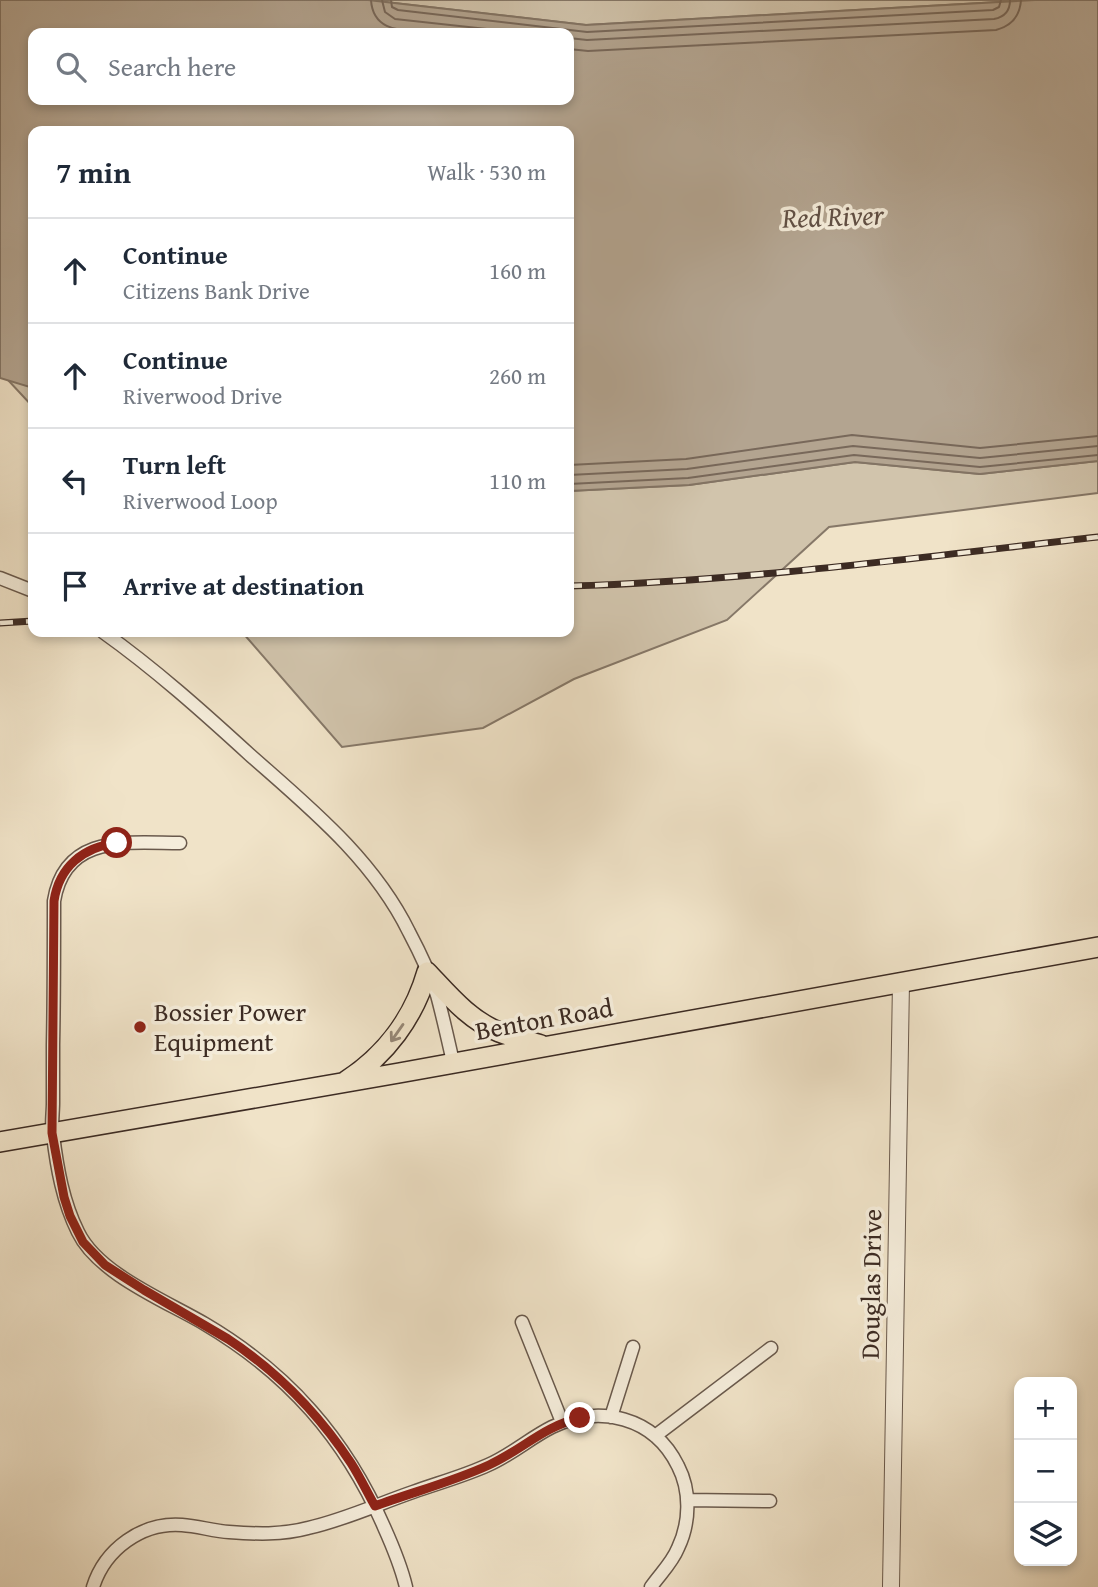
<!DOCTYPE html>
<html lang="en">
<head>
<meta charset="utf-8">
<style>
	body { margin:0; font-family:"Gentium Book Plus",serif; background:#f2f2f3; color:#1f2937 }
	.controls { position:absolute; right:21px; bottom:21px; display:grid; overflow:hidden; border-radius:14px; box-shadow:0 4px 10px #0003 }
	.controls button { width:63px; height:63px; display:grid; place-items:center; padding:0; border:0; border-bottom:2px solid #e0e1e3; background:#fff; color:#1f2937; font:35px sans-serif }
	.stop { position:absolute; width:21px; height:21px; margin:-16px; border:5px solid #8f2418; border-radius:50%; background:#fff }
	.stop.end { background:#8f2418; border-color:#fff; box-shadow:0 2px 7px #0008 }
	.list { margin:0; padding:0; list-style:none }
	h2 { display:flex; justify-content:space-between; align-items:center; height:91px; margin:0; padding:0 28px; font-size:30px }
	h2 small { font-size:23px; font-weight:400; color:#747a83 }
	.list li { display:grid; grid-template-columns:46px 1fr auto; gap:21px; align-items:center; box-sizing:border-box; height:105px; padding:0 28px; border-top:2px solid #e0e1e3 }
	.list b { display:block; font-size:26px; white-space:nowrap }
	.list p { margin:0; font-size:23px; white-space:nowrap; color:#747a83 }
	.list em { font-size:23px; font-style:normal; color:#747a83 }
	.icon { flex:none; width:38px; height:38px; fill:none; stroke:currentColor; stroke-width:2; stroke-linecap:round; stroke-linejoin:round }
	.map { position:relative; flex:none; width:1098px; height:1587px; overflow:hidden }
	.search { position:absolute; background:#fff; box-shadow:0 4px 10px #0003; left:28px; top:28px; width:546px; height:77px; display:flex; align-items:center; gap:18px; box-sizing:border-box; padding:0 24px; border-radius:14px; color:#747a83; font-size:26px }
	.panel { position:absolute; background:#fff; box-shadow:0 4px 10px #0003; left:28px; top:126px; width:546px; height:511px; border-radius:14px }
	.map>svg:first-child { display:block }
	.green { fill:#d1c4ac; stroke:#867868; stroke-width:2 }
	.water { fill:#b3a490; stroke:#837464; stroke-width:2; fill-rule:evenodd }
	.lines { fill:none; stroke-linecap:round; stroke-linejoin:round }
	.shore { stroke:#78685a; stroke-width:2 }
	.minor-casing { stroke:#69594c; stroke-width:15 }
	.tertiary-casing { stroke:#69594c; stroke-width:18 }
	.primary-casing { stroke:#3c2b23; stroke-width:22 }
	.minor { stroke:#f5eddb; stroke-width:12 }
	.tertiary { stroke:#f5eddb; stroke-width:16 }
	.primary { stroke:#f0e3c8; stroke-width:19 }
	.rail-casing { stroke:#3c2b23; stroke-width:7 }
	.rail { stroke:#f5eddb; stroke-width:4.5; stroke-dasharray:13; stroke-linecap:butt }
	.oneway { stroke:#968776 }
	.route { stroke:#8f2418; stroke-width:9 }
	.poi-dot { fill:#8f2418; stroke:#f5eddb; stroke-width:2.5 }
	.labels { text-anchor:middle; stroke-width:7; stroke-linejoin:round; paint-order:stroke }
	.poi-label { font-size:26px; fill:#3c2b23; stroke:#f5eddb; text-anchor:start }
	.street-label { font-size:26px; fill:#3c2b23; stroke:#f5eddb }
	.water-label { font-size:28px; font-style:italic; fill:#604f44; stroke:#f5eddb }
</style>
</head>
<body>
<div class="map">
<svg width="1098" height="1587" viewBox="0 0 1098 1587">
	<rect width="100%" height="100%" fill="#f0e3c8"/>
	<filter id="stains"><feTurbulence type="fractalNoise" baseFrequency=".00286" numOctaves="4"/><feColorMatrix values="0 0 0 0 .2 0 0 0 0 .09 0 0 0 0 .02 0 0 0 .5 -.17"/></filter>
	<radialGradient id="worn" r=".72"><stop offset=".6" stop-color="#630" stop-opacity="0"/><stop offset="1" stop-color="#630" stop-opacity=".3"/></radialGradient>
	<!-- green -->
	<path class="green" d="M368,0H1035L586,25Z
		M6,378L33,387V407L8,380Z
		M1098,461V493L829,527L727,620L574,679L483,728L342,747L242,632H569V491L689,485L855,462L980,474Z"/>
	<!-- water -->
	<path class="water" d="M0,0H368L586,25L1035,0H1098V461L980,474L855,462L689,485L569,491V131H33V388L0,378ZM33,33H569V100H33Z"/>
	<g class="lines">
		<!-- shore -->
		<path class="shore" d="M371,0C373,33 404,30 429,33
			M382,0L385,12L395,19L523,33
			M391,0L392,7L398,10L587,32L993,10L999,7L1001,0
			M569,38L587,40L994,19C1005,17 1010,10 1010,0
			M569,49L588,51L996,30C1011,26 1020,16 1021,0
			M569,465L686,459L852,435L980,448L1098,436
			M569,475L687,469L853,446L980,458L1098,446
			M569,484L688,478L854,455L980,467L1098,455"/>
		<!-- minor casing -->
		<g class="minor-casing">
			<path id="minor" d="M0,578L33,591
				M103,632C155,669 203,712 250,755C310,808 373,859 409,932C418,949 431,977 437,995C443,1017 448,1040 453,1062
				M180,843C128,843 65,833 54,901C54,949 54,997 53,1045C53,1064 53,1084 53,1103C53,1113 51,1125 53,1135C57,1168 63,1202 78,1232C98,1274 166,1301 205,1324C288,1373 346,1439 384,1527C393,1547 401,1566 406,1587
				M522,1322L562,1422
				M611,1417L633,1347
				M655,1436L771,1348
				M687,1500L770,1501
				M93,1587C105,1549 142,1522 182,1525C198,1526 213,1531 229,1532C256,1534 282,1535 308,1528C344,1520 378,1504 413,1492C438,1483 464,1476 488,1465C511,1455 530,1438 552,1427C600,1404 654,1417 678,1466C691,1491 690,1523 678,1548C672,1563 660,1574 651,1587"/>
		</g>
		<!-- tertiary casing -->
		<g class="tertiary-casing">
			<path id="tertiary" d="M891,1587L901,982"/>
		</g>
		<!-- primary casing -->
		<g class="primary-casing">
			<path id="primary" d="M427,972C448,994 469,1020 499,1032C512,1037 527,1041 541,1045
				M346,1081C386,1055 414,1017 427,972
				M0,1142L399,1073L1098,947"/>
		</g>
		<!-- minor -->
		<use href="#minor" class="minor"/>
		<!-- tertiary -->
		<use href="#tertiary" class="tertiary"/>
		<!-- primary -->
		<use href="#primary" class="primary"/>
		<!-- rail casing -->
		<g class="rail-casing">
			<path id="rail" d="M569,586C746,581 922,557 1098,537
				M0,623L33,621"/>
		</g>
		<!-- rail -->
		<use href="#rail" class="rail"/>
	</g>
	<!-- one-way arrows -->
	<defs><path id="oneway-shaft" d="M-6 0H5M1.5-3L5.5 0L1.5 3" fill="none" stroke-width="1.6" stroke-linecap="round" stroke-linejoin="round" transform="scale(1.75)"/></defs>
	<use class="oneway" href="#oneway-shaft" transform="translate(397 1033) rotate(125)"/>
	<g class="lines">
		<!-- route -->
		<path class="route" d="M117,843C83,847 59,867 54,901L52,1133L64,1197L70,1216L83,1242L105,1265L144,1290L228,1339C278,1372 318,1413 351,1463C360,1477 367,1492 375,1506C413,1492 452,1482 489,1465C522,1450 544,1426 580,1418"/>
	</g>
	<!-- markers -->
	<circle class="poi-dot" cx="140" cy="1027" r="7"/>
	<g class="labels">
		<!-- poi labels -->
		<g class="poi-label">
			<text x="154" y="1021">Bossier Power<tspan x="154" dy="30">Equipment</tspan></text>
		</g>
		<!-- street labels -->
		<g class="street-label">
			<text transform="translate(544 1019) rotate(-10)" y="9">Benton Road</text>
			<text transform="translate(871 1284) rotate(-89)" y="9">Douglas Drive</text>
		</g>
		<!-- water labels -->
		<g class="water-label">
			<text transform="translate(833 216) rotate(-2)" y="10">Red River</text>
		</g>
	</g>
	<rect width="100%" height="100%" filter="url(#stains)"/>
	<rect width="100%" height="100%" fill="url(#worn)"/>
</svg>
<div class="controls">
<button>+</button>
<button>−</button>
<button><svg class="icon" aria-label="layers" viewBox="0 0 24 24"><path d="M12 4l9 5-9 5-9-5zM3 14l9 5 9-5"/></svg></button>
</div>
<div class="stop" style="left:117px;top:843px"></div>
<div class="stop end" style="left:580px;top:1418px"></div>
<div class="search"><svg class="icon" aria-label="search" viewBox="0 0 24 24"><circle cx="10" cy="10" r="6"/><path d="M15 15l6 6"/></svg>Search here</div>
<section class="panel">
<h2>7 min<small>Walk · 530 m</small></h2>
<ul class="list">
<li><svg class="icon" aria-label="ahead" viewBox="0 0 24 24"><path d="M12 20V5M6 11l6-6 6 6"/></svg><div><b>Continue</b><p>Citizens Bank Drive</p></div><em>160 m</em></li>
<li><svg class="icon" aria-label="ahead" viewBox="0 0 24 24"><path d="M12 20V5M6 11l6-6 6 6"/></svg><div><b>Continue</b><p>Riverwood Drive</p></div><em>260 m</em></li>
<li><svg class="icon" aria-label="left" viewBox="0 0 24 24"><path d="M17 20v-9H6M10 6l-5 5 5 5"/></svg><div><b>Turn left</b><p>Riverwood Loop</p></div><em>110 m</em></li>
<li><svg class="icon" aria-label="arrive" viewBox="0 0 24 24"><path d="M6 21V4h12l-3 4 3 4H6"/></svg><div><b>Arrive at destination</b></div></li>
</ul>
</section>
</div>
</body>
</html>
